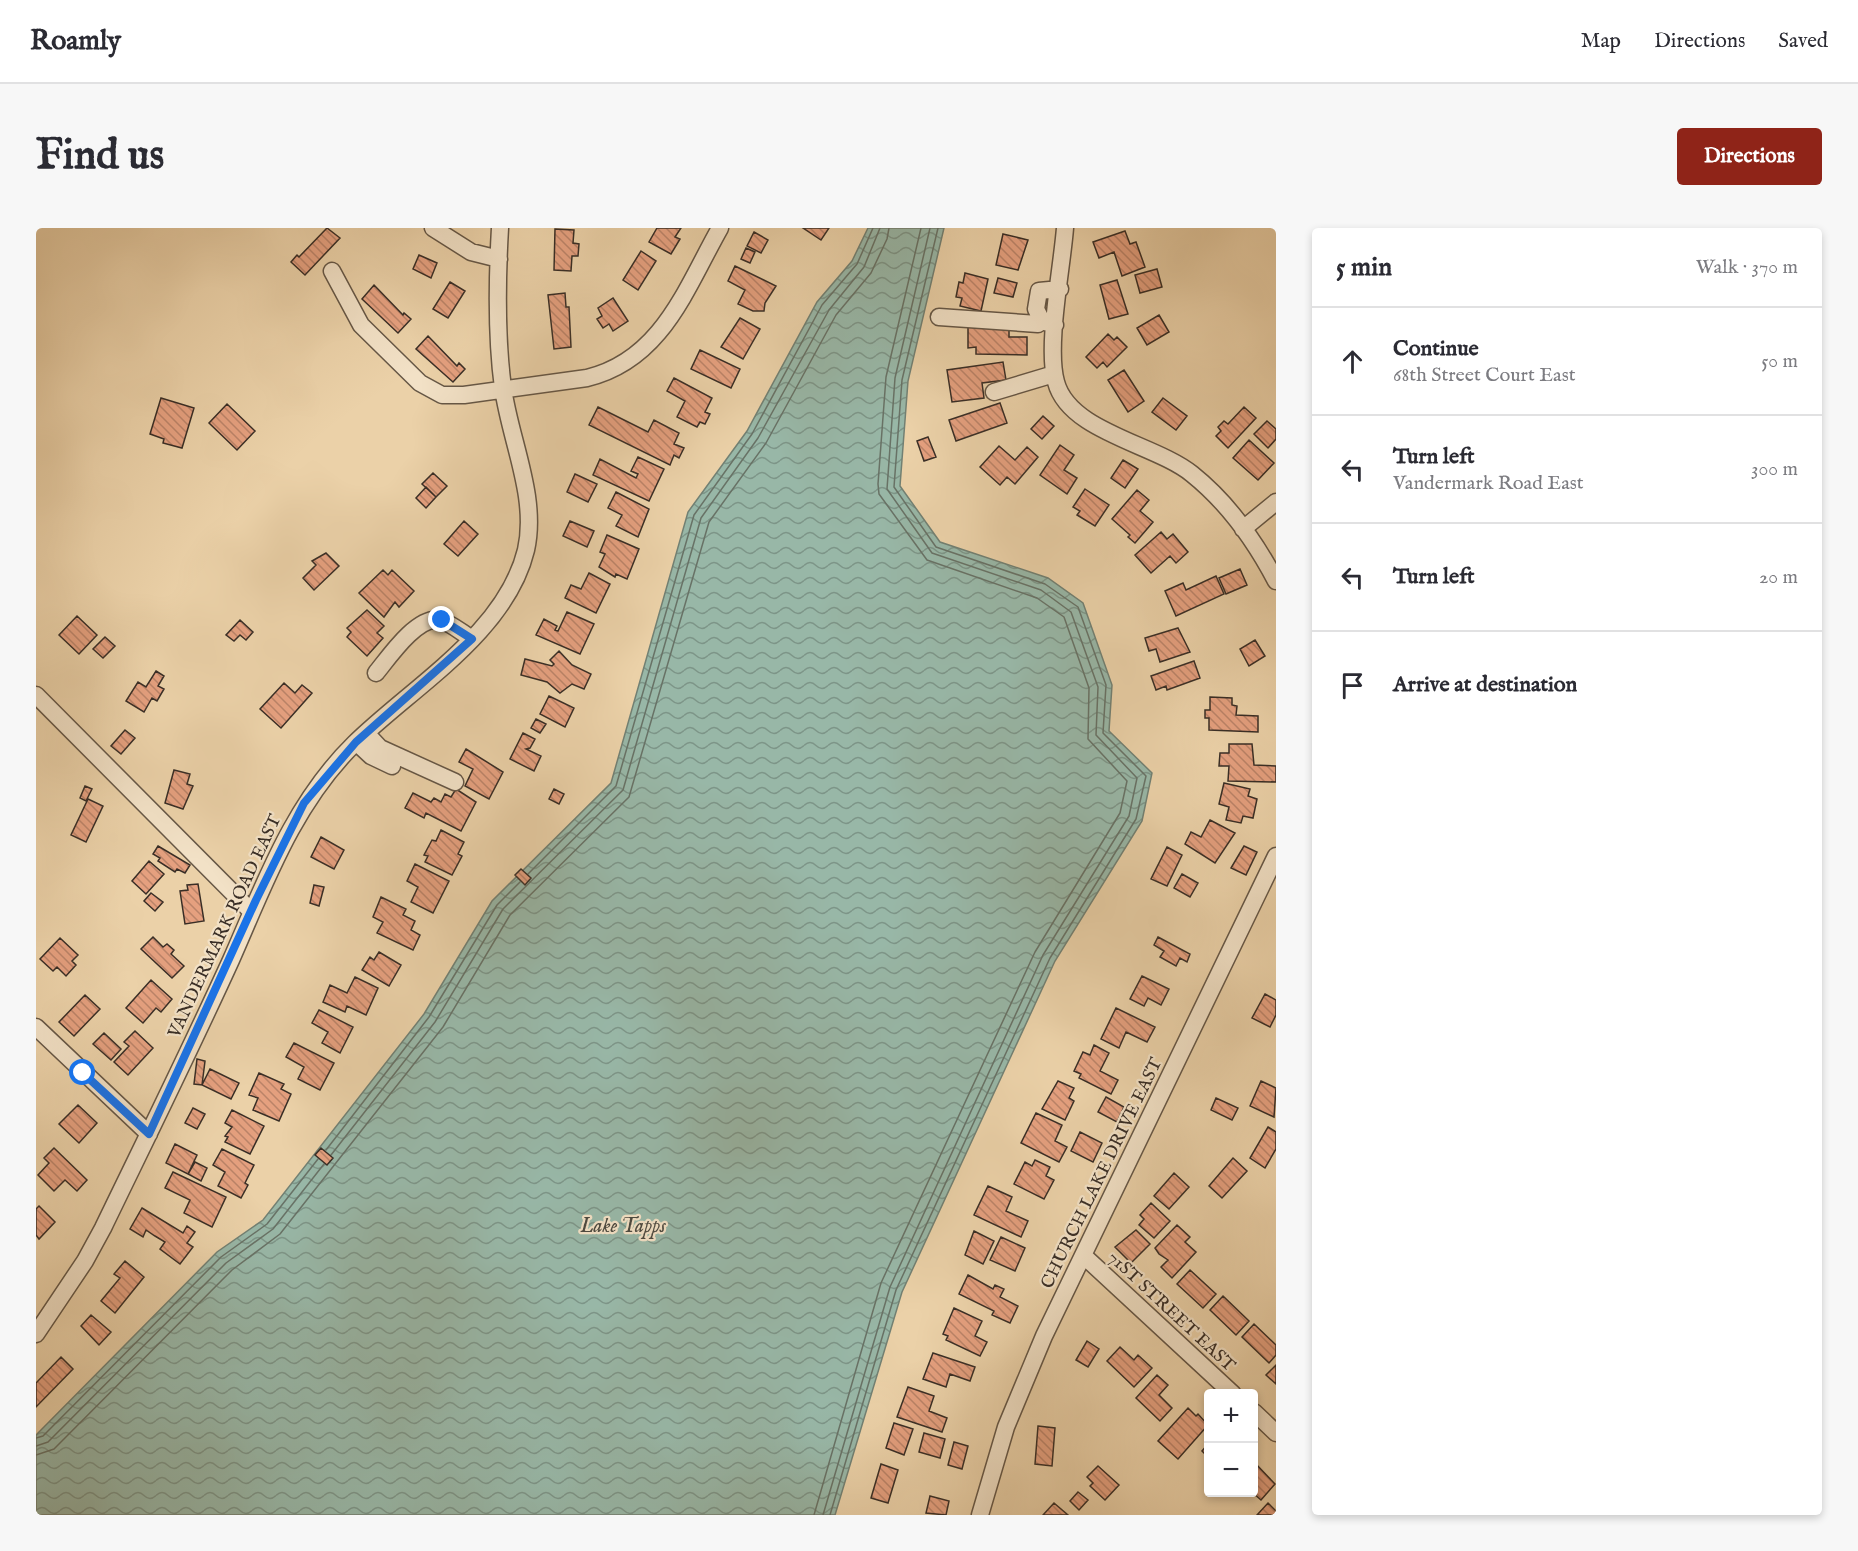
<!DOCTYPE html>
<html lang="en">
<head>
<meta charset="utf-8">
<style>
	body { margin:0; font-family:"IM FELL English",serif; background:#f7f7f7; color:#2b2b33 }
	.controls { position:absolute; right:18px; bottom:18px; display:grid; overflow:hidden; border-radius:6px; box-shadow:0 3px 9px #0003 }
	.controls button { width:54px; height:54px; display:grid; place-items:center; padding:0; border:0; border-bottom:2px solid #e1e1e2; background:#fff; color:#2b2b33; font:30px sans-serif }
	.stop { position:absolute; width:18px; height:18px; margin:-14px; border:4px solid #1a73e8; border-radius:50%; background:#fff }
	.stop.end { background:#1a73e8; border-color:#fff; box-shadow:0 2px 6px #0008 }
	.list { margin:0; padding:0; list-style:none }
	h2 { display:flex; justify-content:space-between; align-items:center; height:78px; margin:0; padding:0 24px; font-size:26px }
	h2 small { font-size:20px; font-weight:400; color:#7c7c81 }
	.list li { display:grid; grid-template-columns:39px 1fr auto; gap:18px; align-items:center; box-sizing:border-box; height:108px; padding:0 24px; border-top:2px solid #e1e1e2 }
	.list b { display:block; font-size:22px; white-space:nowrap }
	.list p { margin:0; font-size:20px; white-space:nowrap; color:#7c7c81 }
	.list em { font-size:20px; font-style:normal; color:#7c7c81 }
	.icon { flex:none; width:33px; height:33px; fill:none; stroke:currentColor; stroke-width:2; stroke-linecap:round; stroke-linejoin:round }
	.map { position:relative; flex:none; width:1240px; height:1287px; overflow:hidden; border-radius:6px }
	header { display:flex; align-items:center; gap:36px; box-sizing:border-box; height:84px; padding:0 30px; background:#fff; border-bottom:2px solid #e1e1e2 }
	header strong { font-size:28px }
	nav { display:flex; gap:33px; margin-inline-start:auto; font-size:21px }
	.intro { display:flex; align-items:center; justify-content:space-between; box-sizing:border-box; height:144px; padding:0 36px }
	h1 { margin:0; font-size:42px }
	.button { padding:15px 27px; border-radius:6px; background:#8f2418; color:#fff; font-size:21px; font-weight:700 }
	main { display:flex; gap:36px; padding:0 36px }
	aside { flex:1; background:#fff; border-radius:6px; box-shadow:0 3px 9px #0003 }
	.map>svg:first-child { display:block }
	.water { fill:url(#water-waves); stroke:#728073; stroke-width:1.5 }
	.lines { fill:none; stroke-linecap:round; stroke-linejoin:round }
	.shore { stroke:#687266; stroke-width:1.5 }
	.building { fill:url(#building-back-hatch); stroke:#392e26; stroke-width:1.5 }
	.minor-casing { stroke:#665746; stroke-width:19 }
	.minor { stroke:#f2e1c6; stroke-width:16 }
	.route { stroke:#1a73e8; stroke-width:8 }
	.labels { text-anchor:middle; stroke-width:4.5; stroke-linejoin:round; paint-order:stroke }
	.street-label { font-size:18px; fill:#392e26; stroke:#f2e1c6 }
	.water-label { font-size:20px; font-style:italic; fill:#4c4940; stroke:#f2e1c6 }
</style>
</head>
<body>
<header>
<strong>Roamly</strong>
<nav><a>Map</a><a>Directions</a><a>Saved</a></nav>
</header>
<div class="intro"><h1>Find us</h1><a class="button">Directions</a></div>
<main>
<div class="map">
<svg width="1240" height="1287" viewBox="0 0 1240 1287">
	<defs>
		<pattern id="water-waves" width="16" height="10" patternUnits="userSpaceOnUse" patternTransform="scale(1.5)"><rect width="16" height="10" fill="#98b7a7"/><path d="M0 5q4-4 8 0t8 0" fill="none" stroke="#7d9588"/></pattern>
		<pattern id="building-back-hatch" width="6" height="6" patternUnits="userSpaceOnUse" patternTransform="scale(1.5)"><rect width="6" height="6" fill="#e5a07f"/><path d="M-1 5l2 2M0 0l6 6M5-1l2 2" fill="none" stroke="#bb8368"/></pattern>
	</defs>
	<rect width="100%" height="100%" fill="#ebd1a8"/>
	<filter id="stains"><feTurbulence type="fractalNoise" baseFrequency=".00333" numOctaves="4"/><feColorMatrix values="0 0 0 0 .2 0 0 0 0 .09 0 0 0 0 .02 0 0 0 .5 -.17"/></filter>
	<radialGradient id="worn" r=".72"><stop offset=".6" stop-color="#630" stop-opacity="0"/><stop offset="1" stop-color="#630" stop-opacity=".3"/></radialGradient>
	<!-- water -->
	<path class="water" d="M832,0H908L872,153L864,258L904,314L1012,350L1047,375L1076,457L1073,503L1116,545L1106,593L1019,733L866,1064L799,1287H0V1207L181,1024L227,992L388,786L456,673L575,555L652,284L711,203L781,74L816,33Z"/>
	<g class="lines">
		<!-- shore -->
		<path class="shore" d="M492,646L580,558L658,287L716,206L786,77L821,36L837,0
			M290,922L393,789L461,677L484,654
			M295,927L399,794L467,681L587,562L665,290L722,210L793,82L828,39L844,0
			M0,1210L7,1208L185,1029L231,996L282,931
			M0,1218L12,1214L190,1035L237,1001L288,936
			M0,1227L18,1221L196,1042L244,1006L407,799L474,687L593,569L673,294L730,215L800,87L835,45L851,11L853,0
			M778,1287L845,1055L999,724L1084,585L1091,553L1052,511L1053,460L1028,389L1001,370L891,332L843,266L842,256L850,149L885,0
			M787,1287L854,1059L1007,727L1093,588L1101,550L1060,507L1062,459L1035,384L1005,362L896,325L851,261L859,150L894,0
			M794,1287L860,1062L1014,730L1100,591L1110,548L1067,505L1070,457L1042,379L1009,356L900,319L858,259L866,152L902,0"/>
	</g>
	<!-- building -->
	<path class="building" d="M291,0L304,10L269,47L255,34L261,27L263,29Z
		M621,0H645L639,9L644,11L635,26L613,14Z
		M767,0H793L785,12Z
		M519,1L538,2L537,15L543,16L542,28H536L535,43L518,42Z
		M1089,3L1094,16L1100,14L1109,39L1086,48L1078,24L1063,30L1057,14Z
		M718,4L732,12L725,25L711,18Z
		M967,6L992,12L982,42L960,37Z
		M710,20L719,24L714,35L705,31Z
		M605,23L620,33L602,62L587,52Z
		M383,27L401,35L395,50L377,41Z
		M699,38L740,58L729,75L728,83H717L702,76L709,62L692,53Z
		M1121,41L1126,59L1104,65L1099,47Z
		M929,45L952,51L945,83L924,78L926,70L920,69L923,54L927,55Z
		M962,50L981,55L977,69L958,65Z
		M1081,52L1092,86L1073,91L1064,57Z
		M414,54L429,63L412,90L397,81Z
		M338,57L367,87L368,85L375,91L362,105L326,71Z
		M529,65L530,79H533L535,119L518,121L512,67Z
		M577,70L592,93L577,103L573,96L567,100L561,91L566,88L562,80Z
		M1123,87L1133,104L1111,117L1101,100Z
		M704,90L724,101L707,131L685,119Z
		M932,97H973V109H991V127L940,126V119L932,120Z
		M1072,106L1078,112L1081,109L1091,119L1071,139L1067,134L1061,140L1050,129Z
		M392,108L421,138L423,135L429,141L417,154L380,121Z
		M664,122L704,141L695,160L655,141Z
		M967,134L970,152L946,155L948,170L916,174L911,142Z
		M1088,142L1108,173L1092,184L1072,152Z
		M638,150L676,170L669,184L674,186L669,196L664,194L661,199L641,189L649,173L631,163Z
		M125,170L158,180L146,220L127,215L128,211L114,206Z
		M1127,170L1151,188L1140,202L1116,184Z
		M964,175L971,195L920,213L913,192Z
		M191,176L219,203L201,222L173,195Z
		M562,179L612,204L618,192L643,205L638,216L648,220L643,230L638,227L634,237L553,197Z
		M1208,179L1220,190L1192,220L1180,208L1185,203L1182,199L1188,193L1192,196Z
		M1007,188L1018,198L1006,211L995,201Z
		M1231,193L1240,201V211L1232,220L1218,206Z
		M892,209L900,229L888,233L881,213Z
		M1213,212L1238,235L1222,252L1197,230Z
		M1024,217L1038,227L1028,242L1041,250L1031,266L1004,247Z
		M963,218L979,232L991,219L1002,229L979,256L971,249L964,257L944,239Z
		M602,229L628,241L613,273L557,247L564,231L600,250L602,246L595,243Z
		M1087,232L1102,241L1089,260L1075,250Z
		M397,245L411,258L400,269L386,256Z
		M539,246L561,256L552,274L531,264Z
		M390,259L400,269L390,280L380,270Z
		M1049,261L1073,277L1059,298L1041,287L1044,283L1037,279Z
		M1101,262L1113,272L1104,283L1117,294L1099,315L1092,309L1094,307L1076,291Z
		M580,264L613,281L602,309L580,298L586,287L572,280Z
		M428,293L442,306L422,328L408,316Z
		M534,293L558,303L551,319L527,308Z
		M1125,304L1131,311L1137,306L1152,324L1140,335L1134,328L1115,345L1099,327Z
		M571,307L603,321L591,351L580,346L579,349L563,339L569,326L564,324Z
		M290,325L303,338L278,362L267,350L280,337L276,333Z
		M1204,341L1211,357L1190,366L1183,350Z
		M347,342L352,347L356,342L378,363L363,379L359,374L348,389L323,365Z
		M553,345L574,356L560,385L529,370L535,357L545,361Z
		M1180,348L1188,366L1140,388L1129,363L1147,355L1150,362Z
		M331,382L348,398L341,405L347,410L331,428L311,409L315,404L311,400Z
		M531,384L558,396L544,426L500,407L508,391L521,398L519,402L522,403Z
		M41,388L61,407L43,426L23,407Z
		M204,392L217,404L210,412L204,407L198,413L190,407Z
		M1142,400L1154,424L1124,434L1120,421L1113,423L1109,410Z
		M69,409L79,418L67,430L57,421Z
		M1219,412L1229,428L1213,438L1204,421Z
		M523,423L536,437L555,446L548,461L536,456L524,465L511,454L485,447L489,431L516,438L518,436L514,432Z
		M1158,433L1164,450L1131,462L1130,458L1120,462L1115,448Z
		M120,443L128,448L122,458L128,461L121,473L116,470L108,484L90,473L102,454L110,459Z
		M248,455L259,465L266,457L276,465L245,500L224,481Z
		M513,468L538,480L529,499L504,486Z
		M1174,469L1196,470V477L1201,478L1200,487L1222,488V504L1173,502V490H1169V482H1174Z
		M500,491L510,496L504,505L495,500Z
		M89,502L99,510L85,526L75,518Z
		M487,505L499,511L494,520L490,521L505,528L498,543L474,531Z
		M1193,516H1216L1218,537L1240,538V554L1192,553L1193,538H1183L1184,525H1193Z
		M430,521L467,544L453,571L429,558L437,541L423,534Z
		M138,542L154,546L151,556L157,558L147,581L129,575Z
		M1188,555L1214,561L1212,568L1221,571L1217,590L1207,588L1205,595L1190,592L1193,579L1183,576Z
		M49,558L56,561L50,573L44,570Z
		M420,561L440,574L425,603L390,585L388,590L369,580L377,565L395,574L398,570L405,574L409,566L415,569Z
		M518,561L528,566L523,576L513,571Z
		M52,571L67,578L50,614L35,607Z
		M1174,592L1199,605L1179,635L1149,616L1155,604L1165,609Z
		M405,602L428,614L422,626L426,628L416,647L389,634L392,628L388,627L396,612L400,613Z
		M285,609L308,622L298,641L275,629Z
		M122,618L154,637L149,645L141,641L139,644L122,633L124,630L117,626Z
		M1208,618L1221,624L1210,647L1195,640Z
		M1131,619L1146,627L1131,658L1115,651Z
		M113,633L128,646L110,666L96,653Z
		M379,636L413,653L397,685L375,674L382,659L371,653Z
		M485,641L495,650L489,657L479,647Z
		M1146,646L1162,655L1154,669L1138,660Z
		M162,656L168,693L149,696L144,663L152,662L151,657Z
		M278,657L288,659L283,678L274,675Z
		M115,665L127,674L119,683L108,673Z
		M345,669L370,681L367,687L379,693L375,702L384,707L377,722L341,705L347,694L337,689Z
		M117,709L127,719L131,716L138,722L135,726L148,738L136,750L105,721Z
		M1122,709L1154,726L1151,734L1144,730L1140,738L1124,729L1128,723L1118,717Z
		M24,710L42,727L36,733L40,737L30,748L21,739L17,743L4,731Z
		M343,724L365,737L353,758L326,742L334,729L338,732Z
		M1106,748L1133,761L1125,777L1112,770L1108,778L1094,771Z
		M319,749L342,760L330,787L311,778L309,784L287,774L294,757L311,765Z
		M115,752L136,771L125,784L120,780L107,795L90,780Z
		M1229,766L1240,772V787L1234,799L1216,790Z
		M49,767L64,781L38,808L23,794Z
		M1080,780L1119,799L1111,814L1090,804L1083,820L1065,811Z
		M283,782L317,799L304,825L286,815L292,804L276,795Z
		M99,803L117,820L92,847L78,834L93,818L88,814Z
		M68,805L85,821L75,832L57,816Z
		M258,815L298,835L284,862L262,851L268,839L250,829Z
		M1058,817L1073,825L1064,843L1082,852L1075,866L1043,850L1045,846L1038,843L1047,824L1054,827Z
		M161,831L169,833L166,857L158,856Z
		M174,841L203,855L195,871L166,857Z
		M223,845L248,856L245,861L255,866L243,893L217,882L222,870L213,867Z
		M1022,853L1038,860L1033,870L1038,873L1029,892L1006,881Z
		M1225,853L1240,860L1238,889L1214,878Z
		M1070,869L1088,879L1081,894L1062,884Z
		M1180,870L1202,880L1196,892L1175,882Z
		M42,877L61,895L43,915L23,896Z
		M157,880L169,886L161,901L149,895Z
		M196,882L228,898L214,926L189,914L192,909L189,908L196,899L189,895Z
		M1000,885L1026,897L1019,913L1031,919L1023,934L985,915Z
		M1232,899L1240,904V921L1229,940L1214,930Z
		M1044,904L1066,915L1057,934L1035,923Z
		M139,916L161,927L152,946L130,935Z
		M18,920L51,952L41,963L29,952L18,963L2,947L13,935L8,930Z
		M285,920L297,930L291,937L279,927Z
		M186,921L218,937L209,955L212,957L205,970L182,958L189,944L177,937Z
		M1197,930L1211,943L1186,970L1173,958Z
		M999,932L1014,939L1010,948L1018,952L1008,971L978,956L989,934L996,938Z
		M159,934L171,940L165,953L152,946Z
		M137,944L190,969L176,999L148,985L154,972L129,960Z
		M1138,945L1153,959L1133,981L1118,968Z
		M952,958L976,969L970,983L992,993L985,1009L938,987Z
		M1115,975L1134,993L1118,1010L1103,997L1108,991L1104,987Z
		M3,978L19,994L3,1011L0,1007V981Z
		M106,980L147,1005L151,998L159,1004L151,1015L157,1019L144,1036L124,1021L129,1014L119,1008L110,1002L107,1009L94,1001Z
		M1141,997L1154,1009L1149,1014L1160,1024L1136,1050L1125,1039L1132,1032L1123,1026L1119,1020Z
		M1100,1002L1114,1016L1095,1035L1079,1019Z
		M938,1003L958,1013L947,1036L929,1027Z
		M965,1009L989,1020L979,1043L954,1032Z
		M89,1033L108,1049L79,1085L65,1073L84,1050L78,1046Z
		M1154,1042L1180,1066L1167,1080L1141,1056Z
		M932,1047L957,1061L959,1057L968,1061L964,1069L982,1078L974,1095L956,1087L958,1083L923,1066Z
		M1187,1068L1213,1093L1200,1107L1174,1082Z
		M918,1080L946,1093L939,1108L951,1114L944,1128L910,1112L912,1108L907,1106Z
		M55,1087L75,1104L63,1117L45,1098Z
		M1218,1096L1240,1117V1127L1233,1135L1206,1109Z
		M1051,1113L1063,1121L1052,1139L1040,1132Z
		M1084,1119L1098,1132L1102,1127L1116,1140L1098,1159L1071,1133Z
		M897,1125L939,1139L934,1153L914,1146L910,1159L887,1151Z
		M25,1129L37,1141L0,1179V1155Z
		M1240,1137V1156L1230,1147Z
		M1121,1147L1132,1157L1123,1167L1136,1180L1124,1193L1100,1170Z
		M872,1159L898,1168L893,1183L911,1190L906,1204L861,1189Z
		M1152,1180L1160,1188L1162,1186L1172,1197L1142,1231L1122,1213Z
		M858,1195L877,1201L868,1227L850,1220Z
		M1002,1198L1019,1200L1016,1238L999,1236Z
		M888,1205L909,1211L904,1230L883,1224Z
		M918,1214L932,1218L926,1241L912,1237Z
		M1172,1216V1229L1166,1223Z
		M1218,1234L1239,1256L1225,1272L1216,1264Z
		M845,1236L862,1242L852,1275L835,1270Z
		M1062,1238L1083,1257L1069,1272L1054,1258L1057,1255L1051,1249Z
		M1042,1264L1052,1272L1043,1282L1034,1273Z
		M894,1268L913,1273L910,1287L890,1285Z
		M1018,1275L1032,1287H1007Z
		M1232,1275L1240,1283V1287H1221Z"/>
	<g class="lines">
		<!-- minor casing -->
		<g class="minor-casing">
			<path id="minor" d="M397,0L435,24L463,31
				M1029,0C1026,40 1010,118 1020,154C1033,204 1119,216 1156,246C1191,274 1219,313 1240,353
				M296,43L325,97L384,155L406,167H428L551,150C626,132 650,60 684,0
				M903,89L1002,96L1006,93L1019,97
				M1006,93L1000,81L1003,63L1024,61
				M958,164L1018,146
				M1207,301L1240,274
				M340,445C353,429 381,388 403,392C414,394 426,405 436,411
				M0,467L215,683
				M330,505L344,520L419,554
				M320,514L335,528L356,538
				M0,799L113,906
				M1048,1028L1197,1166
				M0,1106L49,1033L67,1000C110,911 154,822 195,732C229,655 257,576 318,516C376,459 470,405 490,322C502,269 474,212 467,160C460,108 461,52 464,0
				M1218,1184L1240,1205
				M944,1287L970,1199L1008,1108L1240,628"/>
		</g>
		<!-- minor -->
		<use href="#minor" class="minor"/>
	</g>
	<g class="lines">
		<!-- route -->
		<path class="route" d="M47,845L113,906L220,672L268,575L320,514L436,411L406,392"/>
	</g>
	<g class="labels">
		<!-- street labels -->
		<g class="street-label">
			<text transform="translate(188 698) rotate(-65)" y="6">VANDERMARK ROAD EAST</text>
			<text transform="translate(1065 945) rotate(-64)" y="6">CHURCH LAKE DRIVE EAST</text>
			<text transform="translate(1136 1083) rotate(43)" y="6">71ST STREET EAST</text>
		</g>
		<!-- water labels -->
		<g class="water-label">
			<text x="587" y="1004">Lake Tapps</text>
		</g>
	</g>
	<rect width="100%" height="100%" filter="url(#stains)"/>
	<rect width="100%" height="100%" fill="url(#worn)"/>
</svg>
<div class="controls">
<button>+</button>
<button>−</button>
</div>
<div class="stop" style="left:47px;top:845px"></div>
<div class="stop end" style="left:406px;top:392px"></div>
</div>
<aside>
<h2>5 min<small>Walk · 370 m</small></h2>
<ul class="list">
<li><svg class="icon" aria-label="ahead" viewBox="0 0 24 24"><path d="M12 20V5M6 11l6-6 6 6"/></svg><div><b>Continue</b><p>68th Street Court East</p></div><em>50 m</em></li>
<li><svg class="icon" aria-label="left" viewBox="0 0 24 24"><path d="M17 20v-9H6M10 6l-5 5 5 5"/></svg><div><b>Turn left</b><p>Vandermark Road East</p></div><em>300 m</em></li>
<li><svg class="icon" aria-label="left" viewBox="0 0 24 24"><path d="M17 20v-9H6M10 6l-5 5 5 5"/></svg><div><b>Turn left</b></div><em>20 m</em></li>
<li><svg class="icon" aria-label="arrive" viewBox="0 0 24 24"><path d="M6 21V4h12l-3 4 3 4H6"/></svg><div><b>Arrive at destination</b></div></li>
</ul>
</aside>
</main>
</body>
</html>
